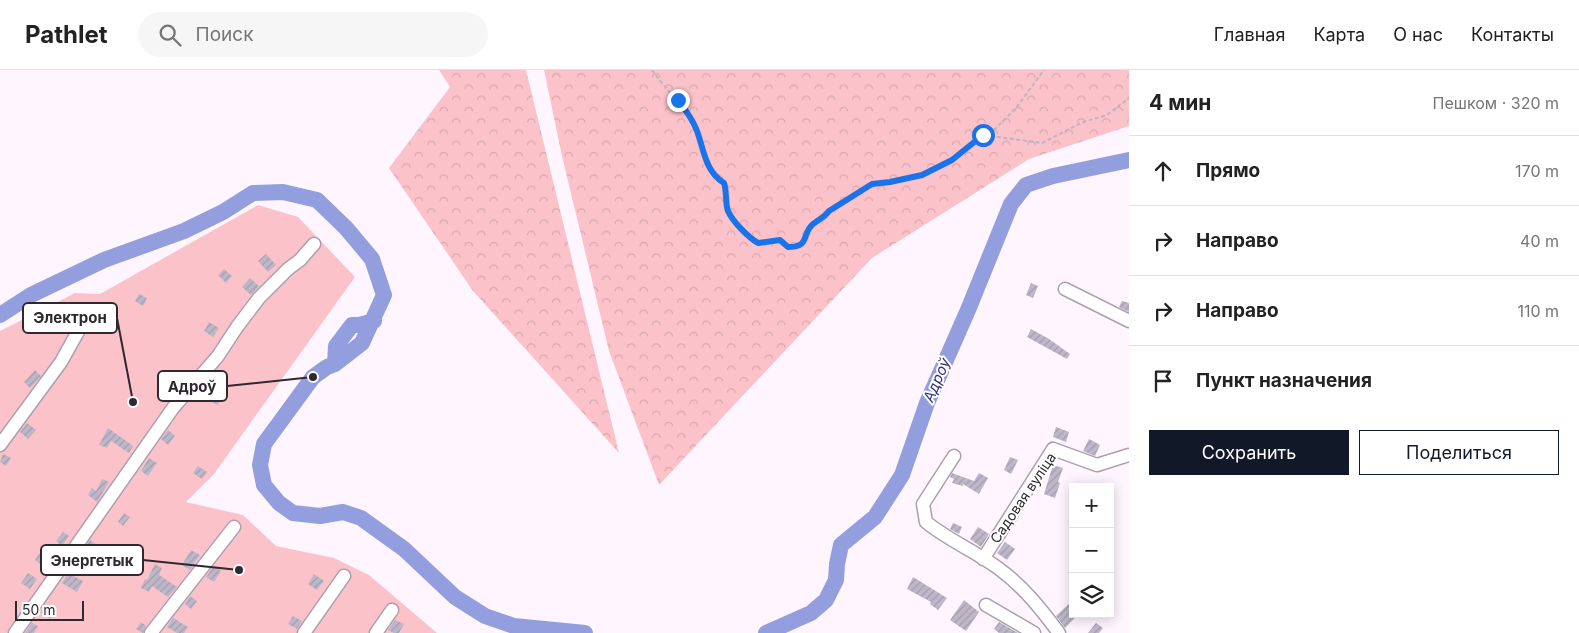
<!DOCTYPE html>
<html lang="ru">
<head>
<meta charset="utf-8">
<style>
	body { margin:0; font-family:Inter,sans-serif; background:#f6f6f6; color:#222 }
	.controls { position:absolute; right:15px; bottom:15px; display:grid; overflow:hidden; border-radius:0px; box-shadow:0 2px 12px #0003 }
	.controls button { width:45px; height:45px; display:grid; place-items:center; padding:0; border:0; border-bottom:1px solid #e0e0e0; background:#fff; color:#222; font:25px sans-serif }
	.scale { position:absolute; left:15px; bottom:12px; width:69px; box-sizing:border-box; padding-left:5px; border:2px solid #2e292e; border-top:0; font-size:14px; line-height:18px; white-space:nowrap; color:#2e292e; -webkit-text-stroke:4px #fff; paint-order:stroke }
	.stop { position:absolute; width:15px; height:15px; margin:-11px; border:4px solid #1a73e8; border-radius:50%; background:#fff }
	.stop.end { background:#1a73e8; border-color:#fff; box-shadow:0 1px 5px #0008 }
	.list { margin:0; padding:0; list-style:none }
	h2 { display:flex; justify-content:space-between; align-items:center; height:65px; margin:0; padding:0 20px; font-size:21px }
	h2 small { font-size:16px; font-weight:400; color:#767676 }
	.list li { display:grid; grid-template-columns:32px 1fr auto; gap:15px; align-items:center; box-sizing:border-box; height:70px; padding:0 20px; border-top:1px solid #e0e0e0 }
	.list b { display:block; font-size:19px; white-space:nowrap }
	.list em { font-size:16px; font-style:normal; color:#767676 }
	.actions { display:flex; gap:10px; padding:15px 20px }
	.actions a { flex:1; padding:11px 0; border:1px solid #111827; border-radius:0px; text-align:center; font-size:18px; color:#111827 }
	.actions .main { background:#111827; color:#fff }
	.icon { flex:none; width:28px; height:28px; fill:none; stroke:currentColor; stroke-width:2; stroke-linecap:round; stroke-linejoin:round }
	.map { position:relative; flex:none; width:1129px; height:563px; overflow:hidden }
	header { display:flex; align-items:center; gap:30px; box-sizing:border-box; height:70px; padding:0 25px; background:#fff; border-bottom:1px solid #e0e0e0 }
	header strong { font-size:24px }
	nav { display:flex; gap:28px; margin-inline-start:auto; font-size:18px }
	.search { width:350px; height:45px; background:#f6f6f6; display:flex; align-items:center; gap:12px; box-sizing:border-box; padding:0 18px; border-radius:28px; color:#767676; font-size:19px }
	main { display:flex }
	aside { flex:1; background:#fff }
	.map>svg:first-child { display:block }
	.forest { fill:url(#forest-crowns) }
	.garden { fill:#fbc3c9 }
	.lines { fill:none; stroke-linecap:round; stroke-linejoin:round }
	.river { stroke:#939edf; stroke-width:16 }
	.building { fill:url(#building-hatch) }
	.minor-casing { stroke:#ad9fae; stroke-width:15 }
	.path { stroke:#bdb5be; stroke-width:2; stroke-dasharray:4 2.5; stroke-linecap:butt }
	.minor { stroke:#fff; stroke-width:12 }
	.route { stroke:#1a73e8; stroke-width:6 }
	.labels { text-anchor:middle; stroke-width:4; stroke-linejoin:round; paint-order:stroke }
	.street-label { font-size:14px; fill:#2e292e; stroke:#fff }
	.water-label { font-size:15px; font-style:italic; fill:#313480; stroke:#fff }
	.leader { fill:none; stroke:#2e292e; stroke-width:2 }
	.callout-dot { fill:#2e292e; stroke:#fff; stroke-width:2 }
	.callout { fill:#fff; stroke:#2e292e; stroke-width:2 }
	.callout-label { font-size:15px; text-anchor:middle; font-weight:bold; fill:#2e292e }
</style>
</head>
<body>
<header>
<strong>Pathlet</strong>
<div class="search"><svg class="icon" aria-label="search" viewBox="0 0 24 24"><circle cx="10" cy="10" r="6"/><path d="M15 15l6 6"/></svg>Поиск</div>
<nav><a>Главная</a><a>Карта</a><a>О нас</a><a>Контакты</a></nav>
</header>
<main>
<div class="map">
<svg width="1129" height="563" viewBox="0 0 1129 563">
	<defs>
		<pattern id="forest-crowns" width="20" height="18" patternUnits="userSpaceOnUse" patternTransform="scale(1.25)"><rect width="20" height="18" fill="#fbc3c9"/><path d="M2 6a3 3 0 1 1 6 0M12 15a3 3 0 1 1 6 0" fill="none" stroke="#d7a8ad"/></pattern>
		<pattern id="building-hatch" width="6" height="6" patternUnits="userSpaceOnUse" patternTransform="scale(1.25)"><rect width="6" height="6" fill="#bdb7c9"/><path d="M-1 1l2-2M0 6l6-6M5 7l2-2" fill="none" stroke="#a39dad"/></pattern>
	</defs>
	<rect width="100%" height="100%" fill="#fef5ff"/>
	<!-- forest -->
	<path class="forest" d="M439,0H526L619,383L473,221L389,98L450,17Z
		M544,0H1129V56L1029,89L872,188L659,415L609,281L562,86Z"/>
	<!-- garden -->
	<path class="garden" d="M258,135L298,147L355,207L214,404L186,432L243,445L276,476L334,488L369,505L437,563H0V261L75,223L100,224Z"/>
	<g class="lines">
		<!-- river -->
		<path class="river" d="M0,245L31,225L104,190L184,161L223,142L253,123L283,122L317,130L346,158L372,189L384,225L362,273L335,294L327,297L313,307L264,374L260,395L264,415L279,433L293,443L320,446L343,442L361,448L404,479L455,527L485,546L514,556L585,563
			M335,294L336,276L352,255H359L374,251
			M766,563L811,543L826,530L836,510L837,494L841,475L875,447L902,405L927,333L968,240L1011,134L1026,115L1053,106L1129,90"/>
	</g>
	<!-- building -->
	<path class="building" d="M266,184L276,195L268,202L258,191Z
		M224,199L232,206L226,213L218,205Z
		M250,208L259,216L251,225L242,217Z
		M1031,213L1038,216L1033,228L1026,225Z
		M139,224L147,228L143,236L135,231Z
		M1122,231L1129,233V242L1119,237Z
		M209,252L219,258L213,267L204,261Z
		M1031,259L1049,269L1070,284L1067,289L1027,267Z
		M35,300L41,306L30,318L24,312Z
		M207,319L222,327L218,335L203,327Z
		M27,353L36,360L28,369L20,362Z
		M1056,357L1069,362L1066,372L1053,367Z
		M108,358L133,376L129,383L111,371L107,378L99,375Z
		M168,360L175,366L168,375L161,369Z
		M1089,369L1100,375L1095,386L1083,381Z
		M3,384L11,388L6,396L0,392Z
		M1010,387L1018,390L1011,404L1004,400Z
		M149,388L157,393L148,406L141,401Z
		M1053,395L1063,398L1058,412L1060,413L1055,428L1044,424Z
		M198,396L207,402L202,409L193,403Z
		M952,403L974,411L979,403L988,408L979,424L963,414V416L952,413L954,409L950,407Z
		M102,409L109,412L97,432L88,425L92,418L96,421Z
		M124,443L130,447L123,456L118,452Z
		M953,453L962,457L959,464L950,459Z
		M978,457L989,464L981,477L970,469Z
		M63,462L69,466L62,476L56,471Z
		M90,470L98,476L90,487L82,482Z
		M1005,472L1015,479L1007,490L997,483Z
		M42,480L50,487L43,496L35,490Z
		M191,480L200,485L190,500L182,495Z
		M155,494L162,498L159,505L177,517L168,527L152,516L149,522L141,518L145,509L147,510Z
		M214,496L221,501L214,512L206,507Z
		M28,503L37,509L30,519L21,513Z
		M68,503L83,511L77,522L62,513Z
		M314,504L324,511L317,520L308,514Z
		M913,507L947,528L938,540L930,534L931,532L907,519Z
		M190,526L197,531L191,539L185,534Z
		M964,530L979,542L966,561L950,550Z
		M1073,530V545L1075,548L1065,558L1056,546Z
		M44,536L54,543L50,549L40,542Z
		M293,546L302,551L297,559L288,554Z
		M173,548L188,557L184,563H177L167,557Z
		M395,550L404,554L399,563H394L388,560Z
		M141,552L146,556L143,563L136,559Z
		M999,552L1018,563H999L994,559Z
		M32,553L38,556L34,563H25Z
		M1096,553L1103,558L1099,563H1088Z"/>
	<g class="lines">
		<!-- minor casing -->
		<g class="minor-casing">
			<path id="minor" d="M1065,219L1129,251
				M0,375L61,292L80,258
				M954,386L923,434L926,452C948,470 975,481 998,498C1023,516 1041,539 1059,563
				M983,489L1053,379L1097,395L1129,385
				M986,535L1034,563
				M15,563L173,338L218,286L237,257L259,228L288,199L300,190L314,174
				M151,563L234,457
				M304,563L344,506
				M376,563L392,540"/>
		</g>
		<!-- path -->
		<path class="path" d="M652,0C665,19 683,34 694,55C702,70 704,87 712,102L716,108L724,113C727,121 725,133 728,141C733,152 748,167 758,173L780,170L788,177H797L802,174L812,155L824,148L829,141L836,138L872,114L890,112L922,105L952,90L983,65L995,59L1016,38L1044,0
			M984,65L1042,73L1083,52L1107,45L1129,28"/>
		<!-- minor -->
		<use href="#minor" class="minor"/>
	</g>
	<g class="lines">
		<!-- route -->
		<path class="route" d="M678,30C685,39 693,50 697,61C704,80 705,101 724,113C727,121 725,133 728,141C733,152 748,167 758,173L780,170L788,177C811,177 801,164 813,154C819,149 824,148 829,141L872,114L890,112L922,105L952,90L983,65"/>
	</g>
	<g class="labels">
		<!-- street labels -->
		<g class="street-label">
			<text transform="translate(1023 428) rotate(-56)" y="5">Садовая вуліца</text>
		</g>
		<!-- water labels -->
		<g class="water-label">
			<text transform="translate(937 310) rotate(-67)" y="5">Адроў</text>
		</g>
	</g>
	<!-- callouts -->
	<path class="leader" d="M133 332L117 248M313 307L227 316M239 500L143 490"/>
	<g class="callout-dot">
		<circle cx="133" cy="332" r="5"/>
		<circle cx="313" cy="307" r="5"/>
		<circle cx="239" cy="500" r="5"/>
	</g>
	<g class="callout">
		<rect x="23" y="233" width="94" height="30" rx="5"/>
		<rect x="158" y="301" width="69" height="30" rx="5"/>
		<rect x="41" y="475" width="102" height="30" rx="5"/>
	</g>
	<g class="callout-label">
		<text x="70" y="253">Электрон</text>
		<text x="192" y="322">Адроў</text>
		<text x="92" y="496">Энергетык</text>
	</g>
</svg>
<div class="controls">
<button>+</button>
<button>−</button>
<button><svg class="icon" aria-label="layers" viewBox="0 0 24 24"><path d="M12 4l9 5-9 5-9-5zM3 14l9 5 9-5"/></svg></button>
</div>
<div class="scale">50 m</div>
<div class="stop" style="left:983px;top:65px"></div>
<div class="stop end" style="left:678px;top:30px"></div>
</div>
<aside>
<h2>4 мин<small>Пешком · 320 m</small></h2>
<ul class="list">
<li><svg class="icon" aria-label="ahead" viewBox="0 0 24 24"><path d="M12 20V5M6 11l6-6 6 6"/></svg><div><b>Прямо</b></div><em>170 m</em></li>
<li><svg class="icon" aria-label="right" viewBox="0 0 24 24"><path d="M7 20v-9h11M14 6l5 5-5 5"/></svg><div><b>Направо</b></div><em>40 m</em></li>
<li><svg class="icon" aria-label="right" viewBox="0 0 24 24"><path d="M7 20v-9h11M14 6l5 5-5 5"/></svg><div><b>Направо</b></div><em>110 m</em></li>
<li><svg class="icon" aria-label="arrive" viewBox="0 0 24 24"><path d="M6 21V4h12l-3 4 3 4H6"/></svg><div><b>Пункт назначения</b></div></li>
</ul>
<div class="actions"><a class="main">Сохранить</a><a>Поделиться</a></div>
</aside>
</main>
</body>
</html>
